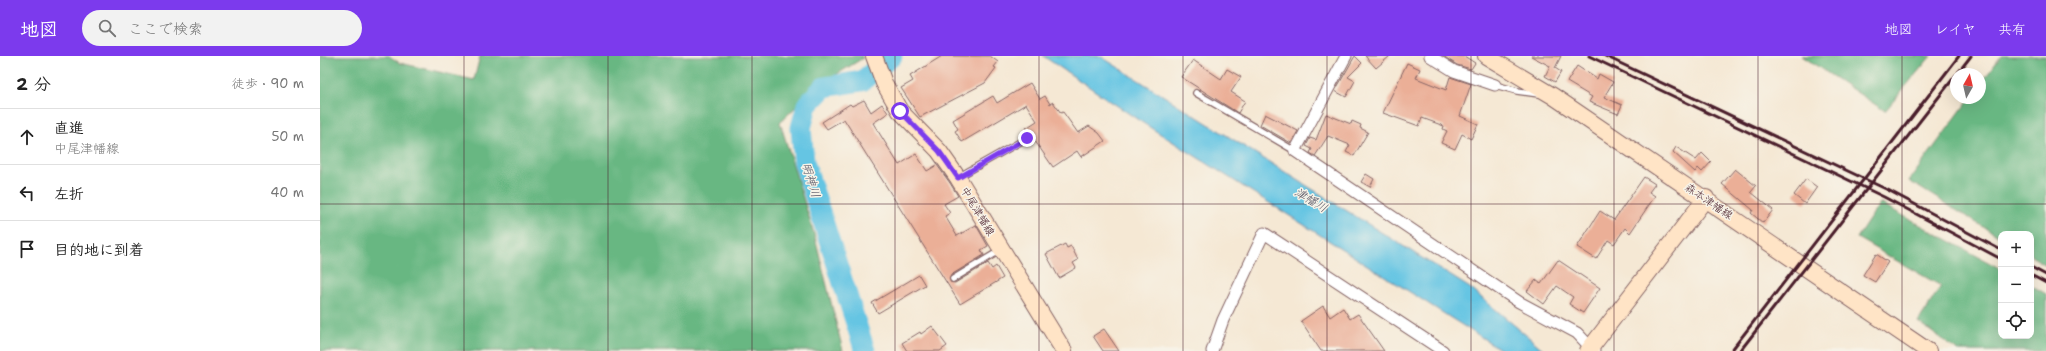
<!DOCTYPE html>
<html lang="ja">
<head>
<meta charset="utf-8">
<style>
	body { margin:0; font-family:"Shantell Sans","Klee One",sans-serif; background:#f2f2f2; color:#222 }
	.controls { position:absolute; right:12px; bottom:12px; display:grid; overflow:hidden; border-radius:8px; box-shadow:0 4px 16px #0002 }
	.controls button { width:36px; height:36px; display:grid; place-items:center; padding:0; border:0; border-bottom:1px solid #e0e0e0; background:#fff; color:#222; font:20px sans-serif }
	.compass { position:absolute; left:1630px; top:12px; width:36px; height:36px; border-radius:50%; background:#fff; box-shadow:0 4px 16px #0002; rotate:8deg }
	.stop { position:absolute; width:12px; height:12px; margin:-9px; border:3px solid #7c3aed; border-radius:50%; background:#fff }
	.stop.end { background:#7c3aed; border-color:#fff; box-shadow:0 1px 4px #0008 }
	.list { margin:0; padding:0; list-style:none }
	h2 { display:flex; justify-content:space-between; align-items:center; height:52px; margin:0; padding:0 16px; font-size:17px }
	h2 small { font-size:13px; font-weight:400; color:#767676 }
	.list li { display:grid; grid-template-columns:26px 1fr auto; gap:12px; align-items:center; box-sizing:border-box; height:56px; padding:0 16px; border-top:1px solid #e0e0e0 }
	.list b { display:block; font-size:15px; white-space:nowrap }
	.list p { margin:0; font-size:13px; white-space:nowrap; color:#767676 }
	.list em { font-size:13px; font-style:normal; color:#767676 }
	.icon { flex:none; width:22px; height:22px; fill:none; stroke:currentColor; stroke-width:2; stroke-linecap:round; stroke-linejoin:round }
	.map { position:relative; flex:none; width:1726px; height:295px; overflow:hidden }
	header { display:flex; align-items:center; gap:24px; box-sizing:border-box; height:56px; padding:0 20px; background:#7c3aed; color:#fff }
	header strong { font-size:19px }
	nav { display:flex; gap:22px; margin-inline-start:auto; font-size:14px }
	.search { width:280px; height:36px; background:#f2f2f2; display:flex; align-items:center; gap:10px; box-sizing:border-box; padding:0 14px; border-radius:22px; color:#767676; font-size:15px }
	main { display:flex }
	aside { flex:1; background:#fff }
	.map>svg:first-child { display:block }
	.forest { fill:#67b782; stroke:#586b56 }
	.water { fill:#65c5e3; stroke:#587287 }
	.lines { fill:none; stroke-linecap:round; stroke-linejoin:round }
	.river { stroke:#65c5e3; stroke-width:21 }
	.building { fill:#ebaf97 }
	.lane-casing { stroke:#866566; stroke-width:8 }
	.street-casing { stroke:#866566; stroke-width:13 }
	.secondary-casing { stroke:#866566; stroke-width:18 }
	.lane { stroke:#fff; stroke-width:5.5 }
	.street { stroke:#fff; stroke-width:11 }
	.secondary { stroke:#ffe4c6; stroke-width:16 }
	.rail { stroke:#4a1f2b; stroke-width:3 }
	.route { stroke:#7c3aed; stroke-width:5 }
	.grid { fill:none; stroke:#4a1f2b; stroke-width:1; stroke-opacity:0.55 }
	.labels { text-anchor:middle; stroke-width:3; stroke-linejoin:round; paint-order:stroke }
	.street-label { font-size:11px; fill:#4a1f2b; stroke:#f7f3e8 }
	.water-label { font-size:12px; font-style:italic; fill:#525162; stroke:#f7f3e8 }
</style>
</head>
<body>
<header>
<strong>地図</strong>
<div class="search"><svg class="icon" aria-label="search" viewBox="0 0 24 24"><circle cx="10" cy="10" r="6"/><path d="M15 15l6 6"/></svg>ここで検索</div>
<nav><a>地図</a><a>レイヤ</a><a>共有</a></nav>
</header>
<main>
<aside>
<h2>2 分<small>徒歩 · 90 m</small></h2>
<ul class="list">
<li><svg class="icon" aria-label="ahead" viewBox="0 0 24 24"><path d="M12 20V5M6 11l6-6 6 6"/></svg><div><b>直進</b><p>中尾津幡線</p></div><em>50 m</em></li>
<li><svg class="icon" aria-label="left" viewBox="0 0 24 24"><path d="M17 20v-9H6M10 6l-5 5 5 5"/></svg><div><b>左折</b></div><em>40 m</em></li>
<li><svg class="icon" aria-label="arrive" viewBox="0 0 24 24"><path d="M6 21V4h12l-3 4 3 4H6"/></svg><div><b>目的地に到着</b></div></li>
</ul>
</aside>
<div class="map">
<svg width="1726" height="295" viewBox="0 0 1726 295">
	<rect width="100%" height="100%" fill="#f7f3e8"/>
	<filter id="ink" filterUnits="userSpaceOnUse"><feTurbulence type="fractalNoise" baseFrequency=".025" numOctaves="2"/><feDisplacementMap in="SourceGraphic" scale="8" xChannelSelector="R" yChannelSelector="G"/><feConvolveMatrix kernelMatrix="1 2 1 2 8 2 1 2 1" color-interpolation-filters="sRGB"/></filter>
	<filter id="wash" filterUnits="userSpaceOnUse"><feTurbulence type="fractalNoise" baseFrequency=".012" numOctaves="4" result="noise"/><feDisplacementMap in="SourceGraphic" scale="16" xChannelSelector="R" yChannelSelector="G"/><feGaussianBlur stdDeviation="0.9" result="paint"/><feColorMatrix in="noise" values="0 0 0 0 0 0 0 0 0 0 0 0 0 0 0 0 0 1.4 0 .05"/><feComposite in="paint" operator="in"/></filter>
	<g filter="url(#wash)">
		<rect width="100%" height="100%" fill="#f5e8d4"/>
		<!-- forest -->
		<path class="forest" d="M0,0H69L80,7L154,24L160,0H542L543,2L498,30L460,66L495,181L523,295H0Z
			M1482,0H1611L1565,55Z
			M1681,0H1726V209L1711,200V178H1681V182L1589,125L1650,42H1660V29Z
			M1560,147L1681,213V280H1711V229L1726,238V295H1638L1598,266L1621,230L1537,182Z"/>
		<!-- water -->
		<path class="water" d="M723,0H780L1150,232L1225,295H1183L820,65Z"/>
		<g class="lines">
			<!-- river -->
			<path class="river" d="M545,295L484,106L481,72L487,49L504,31L542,25L572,0"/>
		</g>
		<g id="blocks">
			<!-- building -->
			<path class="building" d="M622,0H670L678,6L674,11L676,12L665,27L600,61L581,32L593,25L590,20Z
				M1035,0L1042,7L1028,21L1035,25L1026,41L1015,35Z
				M1045,0H1070L1056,12Z
				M1123,0H1144L1155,7L1151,13L1137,9Z
				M1211,0H1241L1235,12L1241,16L1235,26L1225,20L1230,10Z
				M873,4L901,23L907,13L921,21L911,36L925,45L918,57L861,21Z
				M1087,7L1100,13L1096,22L1126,34L1130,21L1151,28L1140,60L1158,68L1151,83L1142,78L1135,93L1121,87L1127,75L1123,73L1124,70L1102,62L1099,70L1063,57Z
				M1257,10L1277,23L1279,18L1293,26L1284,41L1302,49L1298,58L1269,46L1272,41L1247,26Z
				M710,27L720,43L725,40L730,48L733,46L741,57L743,56L758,77L769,70L779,77L785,85L761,101L757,95L733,111L706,72L717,65L706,48L642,86L635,75L638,73L633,64L673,40L677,47Z
				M544,44L551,56L562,48L568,57L553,67L579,109L596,98L607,115L617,109L630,127L638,140L624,148L630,157L625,160L637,180L656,169L668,190L661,194L664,199L631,219L630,226L635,227L668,207L672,213L676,210L683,222L640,248L524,63L507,73L502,66L530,48L532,50Z
				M945,58L978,75L971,87L940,69Z
				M1006,58L1031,68L1032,65L1041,69L1040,72L1048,76L1034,100L1026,96L1030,89L1008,80L995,100L990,97L992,93L986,90L990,82L996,84Z
				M1356,91L1376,104L1382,97L1391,106L1382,116L1378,112L1375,116L1353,96Z
				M1415,113L1436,130L1431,136L1453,154L1443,167L1431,157L1433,154L1402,128Z
				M1046,118L1054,123L1050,131L1041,126Z
				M1324,121L1335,128L1329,136L1335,140L1310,177L1305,172L1294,188L1288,184L1276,203L1257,191L1280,155L1294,164Z
				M1486,123L1497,131L1485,148L1474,139Z
				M745,188L747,192L751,190L758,204L753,207L756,212L739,222L726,198Z
				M1556,198L1568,206L1555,226L1543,219Z
				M1238,204L1280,232L1263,257L1249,248L1253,241L1237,230L1224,248L1207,235L1216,224L1221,228Z
				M599,219L605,229L558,257L552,247Z
				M1003,250L1010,261L1023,252L1030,263L1038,258L1064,295H1001L981,265Z
				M612,270L627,290L620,295H587L582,287L600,276L601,278Z
				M784,273L799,295H783L773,280Z"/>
		</g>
	</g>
	<g filter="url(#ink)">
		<use href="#blocks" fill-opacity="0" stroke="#866566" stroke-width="1"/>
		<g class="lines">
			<!-- lane casing -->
			<g class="lane-casing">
				<path id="lane" d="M1175,29L1197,35L1219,38
					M876,37L975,95
					M640,120L707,82
					M633,223L681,194"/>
			</g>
			<!-- street casing -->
			<g class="street-casing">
				<path id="street" d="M1026,0L975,95L1199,246L1257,277L1274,295
					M1110,0L1134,15L1175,29
					M892,295L903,264L944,177L1123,295"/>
			</g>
			<!-- secondary casing -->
			<g class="secondary-casing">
				<path id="secondary" d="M554,0L564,27L580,55L619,95L638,122L744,295
					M1166,0L1233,40L1608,295
					M1268,295L1386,142"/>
			</g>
			<!-- lane -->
			<use href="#lane" class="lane"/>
			<!-- street -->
			<use href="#street" class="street"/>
			<!-- secondary -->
			<use href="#secondary" class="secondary"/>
			<!-- rail -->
			<path class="rail" d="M1269,0L1564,141L1681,203
				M1285,0L1568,134L1681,194
				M1637,18L1651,0
				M1711,211L1726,219
				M1711,219L1726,227
				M1411,295L1639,0
				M1420,295L1636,19"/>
		</g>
	</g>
	<g class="lines" filter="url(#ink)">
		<!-- route -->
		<path class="route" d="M580,55L619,95L638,122L707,82"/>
	</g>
	<!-- grid -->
	<path class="grid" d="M144,0V295M288,0V295M432,0V295M575,0V295M719,0V295M863,0V295M1007,0V295M1151,0V295M1294,0V295M1438,0V295M1582,0V295M0,148H1726"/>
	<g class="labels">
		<!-- street labels -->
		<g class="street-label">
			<text transform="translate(1389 145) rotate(34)" y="4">森本津幡線</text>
			<text transform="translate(658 155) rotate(59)" y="4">中尾津幡線</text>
		</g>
		<!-- water labels -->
		<g class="water-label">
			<text transform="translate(491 124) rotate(73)" y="4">明神川</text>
			<text transform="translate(991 144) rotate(31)" y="4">津幡川</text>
		</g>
	</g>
</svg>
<div class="controls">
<button>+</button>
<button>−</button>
<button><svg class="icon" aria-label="locate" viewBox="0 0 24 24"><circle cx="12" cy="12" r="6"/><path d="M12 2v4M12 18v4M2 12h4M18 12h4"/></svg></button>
</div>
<svg class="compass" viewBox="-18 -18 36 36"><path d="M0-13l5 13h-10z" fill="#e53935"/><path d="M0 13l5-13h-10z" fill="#767676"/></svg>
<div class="stop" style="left:580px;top:55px"></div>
<div class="stop end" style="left:707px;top:82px"></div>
</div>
</main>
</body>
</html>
